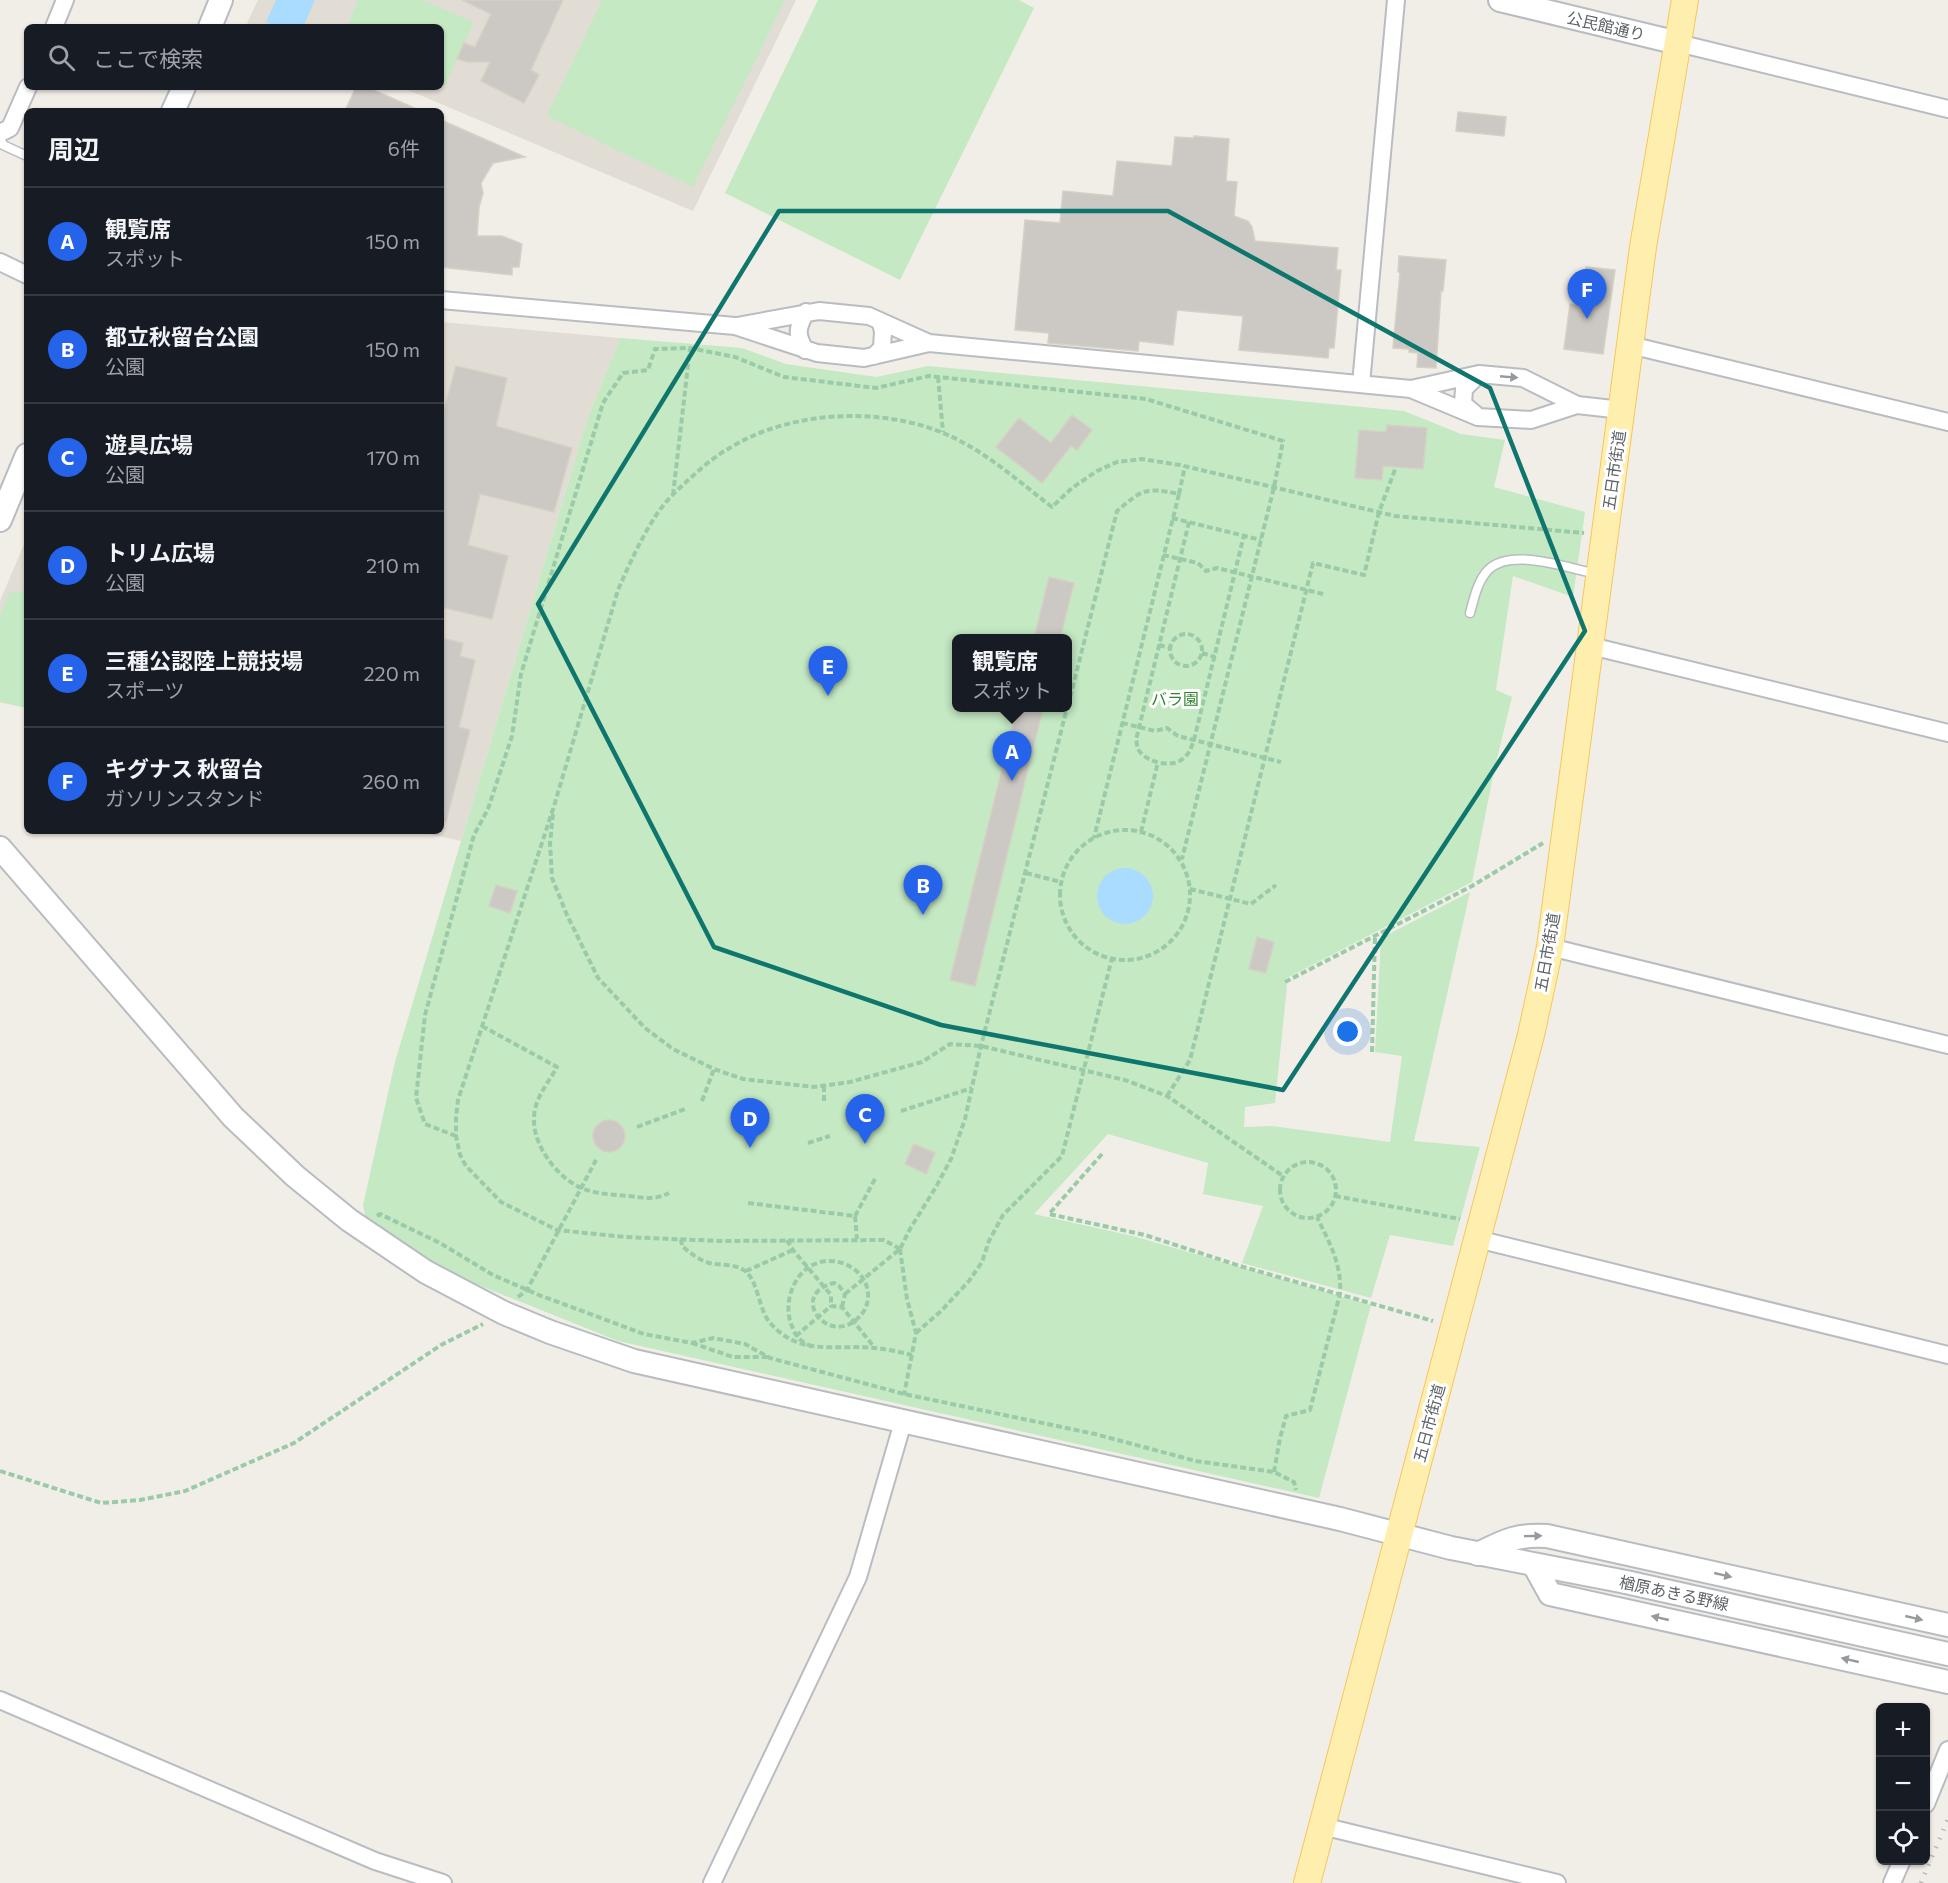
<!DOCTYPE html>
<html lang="ja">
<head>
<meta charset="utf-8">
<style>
	body { margin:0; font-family:Commissioner,"Noto Sans JP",sans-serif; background:#20242c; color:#f1f3f6 }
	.controls { position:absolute; right:18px; bottom:18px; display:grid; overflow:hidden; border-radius:9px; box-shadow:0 2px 4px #0004 }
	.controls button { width:54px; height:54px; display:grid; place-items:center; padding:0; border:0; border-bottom:2px solid #363941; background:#171b24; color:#f1f3f6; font:30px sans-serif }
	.you { position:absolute; left:1348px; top:1032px; width:21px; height:21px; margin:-15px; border:4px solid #fff; border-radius:50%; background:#1a73e8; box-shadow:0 0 0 9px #1a73e833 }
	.badge { display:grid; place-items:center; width:39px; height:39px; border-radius:50%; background:#2563eb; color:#fff; font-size:20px; font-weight:700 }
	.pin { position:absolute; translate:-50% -50px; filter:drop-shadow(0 2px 3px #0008) }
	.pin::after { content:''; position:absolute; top:32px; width:21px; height:18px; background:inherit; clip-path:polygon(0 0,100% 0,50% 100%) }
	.popup { position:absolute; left:952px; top:634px; width:120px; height:78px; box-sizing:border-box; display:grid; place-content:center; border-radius:9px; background:#171b24; filter:drop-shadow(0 2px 4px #0005); font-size:20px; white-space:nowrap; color:#9ea1a6 }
	.popup b { font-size:22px; color:#f1f3f6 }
	.popup::after { content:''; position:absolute; left:50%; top:100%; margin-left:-12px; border:12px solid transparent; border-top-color:#171b24 }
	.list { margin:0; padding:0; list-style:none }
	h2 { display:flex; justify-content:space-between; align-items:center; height:78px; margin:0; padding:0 24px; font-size:26px }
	h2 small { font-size:20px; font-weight:400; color:#9ea1a6 }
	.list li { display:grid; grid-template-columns:39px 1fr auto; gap:18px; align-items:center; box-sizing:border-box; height:108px; padding:0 24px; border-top:2px solid #363941 }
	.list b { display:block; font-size:22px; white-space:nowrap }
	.list p { margin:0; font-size:20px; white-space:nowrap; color:#9ea1a6 }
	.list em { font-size:20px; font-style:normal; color:#9ea1a6 }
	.icon { flex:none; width:33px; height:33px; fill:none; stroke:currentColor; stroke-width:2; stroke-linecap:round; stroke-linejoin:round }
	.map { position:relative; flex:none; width:1948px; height:1883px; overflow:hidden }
	.search { position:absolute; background:#171b24; box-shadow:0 2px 4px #0004; left:24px; top:24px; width:420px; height:66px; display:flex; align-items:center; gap:15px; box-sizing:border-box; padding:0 21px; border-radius:9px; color:#9ea1a6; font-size:22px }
	.panel { position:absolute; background:#171b24; box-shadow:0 2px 4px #0004; left:24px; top:108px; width:420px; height:726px; border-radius:9px }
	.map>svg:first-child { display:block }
	.education { fill:#e1ddd5 }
	.green { fill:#c4e9c3; fill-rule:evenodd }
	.water { fill:#a9dcff }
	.building { fill:#ccc9c4; stroke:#d6d0c5; stroke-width:1.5 }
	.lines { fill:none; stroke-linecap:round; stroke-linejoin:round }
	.lane-casing { stroke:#b9bcc1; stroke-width:11 }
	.street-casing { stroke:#b9bcc1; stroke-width:20 }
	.secondary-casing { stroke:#b8bcc1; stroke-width:26 }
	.primary-casing { stroke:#f7c65a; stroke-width:28 }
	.path { stroke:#9bcaa8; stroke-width:4; stroke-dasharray:6 3; stroke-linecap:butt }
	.lane { stroke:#fff; stroke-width:8 }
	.street { stroke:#fff; stroke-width:16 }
	.secondary { stroke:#fff; stroke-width:22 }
	.primary { stroke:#ffefae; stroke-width:26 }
	.rail { stroke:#b5b6b7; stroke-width:4.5; stroke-dasharray:1.5 8; stroke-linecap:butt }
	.oneway { fill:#969a9d }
	.marked { fill:none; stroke:#0f766e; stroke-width:4.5; stroke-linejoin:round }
	.labels { text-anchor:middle; stroke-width:6; stroke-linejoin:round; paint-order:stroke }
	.street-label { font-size:16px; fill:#5e6368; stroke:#fff }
	.park-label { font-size:16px; fill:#318332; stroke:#fff }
</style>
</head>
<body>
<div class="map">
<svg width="1948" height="1883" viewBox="0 0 1948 1883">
	<rect width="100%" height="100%" fill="#f1eee7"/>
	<!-- education -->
	<path class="education" d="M258,0H796L693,211L401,87H441V27H256L247,23Z
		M441,322L620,338L587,420L461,841L416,831H441Z
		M27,537V708L0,702V601Z"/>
	<!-- green -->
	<path class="green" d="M358,0H422L474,22L444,87L441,86V27H347Z
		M602,0H785L693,187L547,116Z
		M818,0H1019L1034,8L900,280L725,193Z
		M620,338L742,348L786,364L876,377L928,366L1404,411L1461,434L1505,440L1494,487L1585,512L1573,597L1513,576L1496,690L1512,697L1494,771L1472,882L1285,979L1287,986L1275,1103L1245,1107L1244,1127L1272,1126L1390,1142L1402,1056L1375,1052L1381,938L1470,892L1414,1141L1480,1147L1453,1246L1390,1235L1371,1298L1242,1263L1263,1206L1203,1194L1208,1163L1108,1134L1034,1214L1133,1236L1371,1305L1319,1498L618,1341L456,1276L366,1219L363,1205L395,1062L587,420ZM956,638H1068V708H956Z
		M27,577V708L0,702V616L10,592L22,593Z"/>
	<!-- water -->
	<path class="water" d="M276,0H315L303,27H279L266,22Z
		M1097 896a28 28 0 1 1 56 0a28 28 0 1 1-56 0Z"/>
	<!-- building -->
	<path class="building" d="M462,0H563L531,70L539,75L524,103L481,81L490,62H468L457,59L464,43L475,47L491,14Z
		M356,87H367L421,111H345Z
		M1458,112L1506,117L1504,136L1456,131Z
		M441,120L525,157L493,163L481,183L483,193L479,207L477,236H502L522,244L519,267H512V275L441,267Z
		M1194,136L1229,139L1226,181L1237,182L1234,216L1248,221L1252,227L1255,241L1338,248L1336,270H1341L1334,348H1329L1328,358L1239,350L1243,316L1177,310L1173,345L1139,341L1138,351L1048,343L1049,333L1015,330L1025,220L1060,223L1063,191L1113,196L1117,161L1172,166L1175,137L1194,138Z
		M1399,256L1446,260L1443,291H1441L1436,368L1417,367L1418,353L1409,352V349L1393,348L1400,272H1398Z
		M1586,267L1615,270L1603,354L1564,349L1570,304L1580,305Z
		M456,366L507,378L496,426L572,448L554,512L480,494L468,545L508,556L492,619L441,607V410H444Z
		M1072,415L1092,430L1077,450L1071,446L1042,483L996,447L1019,418L1051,443Z
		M1387,425L1427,428L1423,469L1383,466L1382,480L1355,478L1359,430L1386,432Z
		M1049,577L1074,583L1060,639H1034Z
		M441,638L463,643L460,656L475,660L459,727L470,730L446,822L441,821Z
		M1017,708H1043L975,986L950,980Z
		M496,885L517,891L510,913L489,906Z
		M1257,937L1274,942L1266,973L1249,969Z
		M593 1136a16 16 0 1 1 32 0a16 16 0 1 1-32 0Z
		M914,1144L935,1153L926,1174L905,1164Z"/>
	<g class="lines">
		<!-- lane casing -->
		<g class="lane-casing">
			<path id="lane" d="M0,137L3,145L27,156
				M1470,613C1474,599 1477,582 1488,570C1511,547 1569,568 1596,574"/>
		</g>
		<!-- street casing -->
		<g class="street-casing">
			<path id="street" d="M54,27L65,0
				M1678,43L1948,109
				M0,133L10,128L28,87
				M0,262L27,275
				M441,300L735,326L817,353L864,358L929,343L1411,389L1478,417L1531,420L1577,405
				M737,326L819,311L869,316L929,343
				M1630,345L1948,422
				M805,350C796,334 797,328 806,312
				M874,356L882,348L883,331L880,321
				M1361,384L1396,0
				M1411,389L1479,374L1523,378L1577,405L1622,410
				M1475,414L1463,404L1464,389L1479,374
				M1591,646L1948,733
				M1550,947L1948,1045
				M1477,1239L1948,1355
				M0,1700L375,1861L443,1883
				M1926,1804L1948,1750
				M1322,1826L1557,1883
				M712,1883L858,1577L903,1422
				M1892,1883L1902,1860"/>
		</g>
		<!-- secondary casing -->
		<g class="secondary-casing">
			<path id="secondary" d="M1500,0L1678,43
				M210,27L221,0
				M173,111L184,87
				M0,520L27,455
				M0,848L233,1117L295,1176L349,1220L426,1272L504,1313L550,1332L634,1361L1340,1519L1451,1548L1626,1582L1948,1654
				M1478,1554C1504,1541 1517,1534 1547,1536L1948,1625
				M1534,1565L1550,1594L1948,1682"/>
		</g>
		<!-- primary casing -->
		<g class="primary-casing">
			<path id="primary" d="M1307,1883L1531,1035L1550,947L1643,247L1685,0"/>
		</g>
		<!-- path -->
		<path class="path" d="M938,377L943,432
			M1179,494L1185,466
			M673,495L690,348
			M1172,518L1261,540
			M1189,522L1136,740C1137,743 1137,746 1138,749C1145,762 1170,768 1181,760C1189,755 1191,748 1194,740L1244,535
			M1163,555L1198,563L1206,571L1217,568L1323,594
			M1170 650a16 16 0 1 1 32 0a16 16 0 1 1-32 0Z
			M1159,645L1171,648
			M1202,653L1215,657
			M1068,706L1117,511C1143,489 1145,487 1179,494L1094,838
			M1122,723L1155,731L1167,728L1178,736L1281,762
			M553,814L550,843L552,878L567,915L598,978L645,1028L673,1049L714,1069L743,1079L814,1087L850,1082L922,1062L950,1044L981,1046L1125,1080L1167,1096L1283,1176
			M1060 895a65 65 0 1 1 130 0a65 65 0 1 1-130 0Z
			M1141,832L1158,762
			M1026,873L1061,882
			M1190,889L1251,904L1276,885
			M1285,982L1472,886L1543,843
			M482,1026L557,1067C547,1085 533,1100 534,1121C534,1147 559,1180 584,1189C598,1194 614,1195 629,1196C644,1198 656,1200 669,1193
			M1372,1052L1375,937
			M824,1086V1103
			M1167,1096L1190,1060L1313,563L1364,575L1379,512L1396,467
			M702,1101L714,1069
			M901,1111L972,1088
			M637,1127L685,1109
			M456,1136L425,1124L416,1098L425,1015L474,835L488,809L512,736L521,674L603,403L623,373L648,370L655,349L690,348L735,357L784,377L876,388L929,376L1146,399L1283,441L1274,487L1182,859
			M808,1143L830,1136
			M1102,1154L1049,1214L1145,1235L1240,1266L1433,1321
			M1280 1190a28 28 0 1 1 56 0a28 28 0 1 1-56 0Z
			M1335,1196L1460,1219
			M748,1203L855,1216L857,1239
			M377,1216L380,1214L440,1243L493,1275L539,1295L644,1334L692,1343L713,1338L745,1344L770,1358L904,1394L1095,1434L1196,1461L1274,1472L1294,1482L1296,1490
			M855,1216L875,1179
			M681,1239L682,1246C690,1253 699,1260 709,1263C721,1266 734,1263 745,1271C759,1282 758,1310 771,1324C801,1357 837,1344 875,1348C887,1349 900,1352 912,1355
			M787,1240L793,1250L831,1295V1306L842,1307L874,1347
			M900,1249L884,1240L720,1241L625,1237L557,1230L501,1202L466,1166L460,1155L456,1136V1118L458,1100L554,806L618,590C629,565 640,540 655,517C663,504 674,493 685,483C698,471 712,458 728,449C788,411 878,406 943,433C983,449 1018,481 1052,507L1072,488L1097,471L1117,462L1142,459L1180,465L1395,516L1584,533
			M900,1249L907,1299L916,1333L904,1395
			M746,1271L793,1250
			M845,1294L900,1249L910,1229L936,1187L951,1159L965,1119L981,1046L1067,708
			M518,1297L527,1290L596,1160
			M916,1333L941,1311L969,1281L982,1262L989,1241L1003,1215L1062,1156L1112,958
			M796,1336L831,1306
			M692,1343L733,1357H769
			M812,1347C807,1344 800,1341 797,1336C794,1333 793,1328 791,1324C782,1299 797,1263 827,1261C849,1260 870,1276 868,1299C867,1307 863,1314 857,1319C827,1346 788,1294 834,1283L839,1286L845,1294L842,1307
			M0,1471L101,1503L140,1500L185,1491L294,1443L441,1345L483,1324
			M1274,1472L1280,1438L1286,1416L1310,1410L1340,1294C1342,1264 1329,1242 1317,1217"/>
		<!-- lane -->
		<use href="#lane" class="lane"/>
		<!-- street -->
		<use href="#street" class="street"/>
		<!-- secondary -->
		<use href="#secondary" class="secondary"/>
		<!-- primary -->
		<use href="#primary" class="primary"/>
		<!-- rail -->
		<path class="rail" d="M1921,1883L1948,1819"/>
	</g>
	<!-- one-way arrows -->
	<defs><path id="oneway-solid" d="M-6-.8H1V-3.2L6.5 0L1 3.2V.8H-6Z" transform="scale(1.5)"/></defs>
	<g class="oneway">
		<use href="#oneway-solid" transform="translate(1509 377) rotate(5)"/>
		<use href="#oneway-solid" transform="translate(1533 1536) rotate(-1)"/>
		<use href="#oneway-solid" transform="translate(1723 1575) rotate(13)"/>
		<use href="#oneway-solid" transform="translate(1660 1618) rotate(-167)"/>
		<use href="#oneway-solid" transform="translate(1914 1618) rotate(13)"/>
		<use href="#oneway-solid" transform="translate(1850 1660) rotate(-167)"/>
	</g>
	<!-- marked area -->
	<path class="marked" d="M779,211H1168L1490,388L1585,631L1283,1090L941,1025L714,947L538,604Z"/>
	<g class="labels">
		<!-- street labels -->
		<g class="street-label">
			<text transform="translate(1606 26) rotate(13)" y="6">公民館通り</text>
			<text transform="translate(1614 470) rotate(-82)" y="6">五日市街道</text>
			<text transform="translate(1547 952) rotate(-80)" y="6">五日市街道</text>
			<text transform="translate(1429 1423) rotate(-75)" y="6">五日市街道</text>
			<text transform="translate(1674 1593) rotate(12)" y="6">楢原あきる野線</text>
		</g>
		<!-- park labels -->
		<g class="park-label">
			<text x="1175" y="705">バラ園</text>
		</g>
	</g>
</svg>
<div class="controls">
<button>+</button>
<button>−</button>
<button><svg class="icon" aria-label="locate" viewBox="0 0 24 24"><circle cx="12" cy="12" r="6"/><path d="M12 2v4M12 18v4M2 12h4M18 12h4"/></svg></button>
</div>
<div class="you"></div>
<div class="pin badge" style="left:1012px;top:781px">A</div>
<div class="popup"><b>観覧席</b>スポット</div>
<div class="pin badge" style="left:923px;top:915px">B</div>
<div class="pin badge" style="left:865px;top:1144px">C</div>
<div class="pin badge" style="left:750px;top:1148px">D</div>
<div class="pin badge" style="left:828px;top:696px">E</div>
<div class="pin badge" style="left:1587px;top:319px">F</div>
<div class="search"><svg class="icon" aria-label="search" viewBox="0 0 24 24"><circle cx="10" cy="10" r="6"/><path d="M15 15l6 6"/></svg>ここで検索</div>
<section class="panel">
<h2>周辺<small>6件</small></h2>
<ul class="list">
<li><span class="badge">A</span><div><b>観覧席</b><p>スポット</p></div><em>150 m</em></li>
<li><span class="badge">B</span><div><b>都立秋留台公園</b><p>公園</p></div><em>150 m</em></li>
<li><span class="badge">C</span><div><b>遊具広場</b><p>公園</p></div><em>170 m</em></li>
<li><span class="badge">D</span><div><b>トリム広場</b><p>公園</p></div><em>210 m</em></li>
<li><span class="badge">E</span><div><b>三種公認陸上競技場</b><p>スポーツ</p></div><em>220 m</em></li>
<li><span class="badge">F</span><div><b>キグナス 秋留台</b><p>ガソリンスタンド</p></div><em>260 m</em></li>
</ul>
</section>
</div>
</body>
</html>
